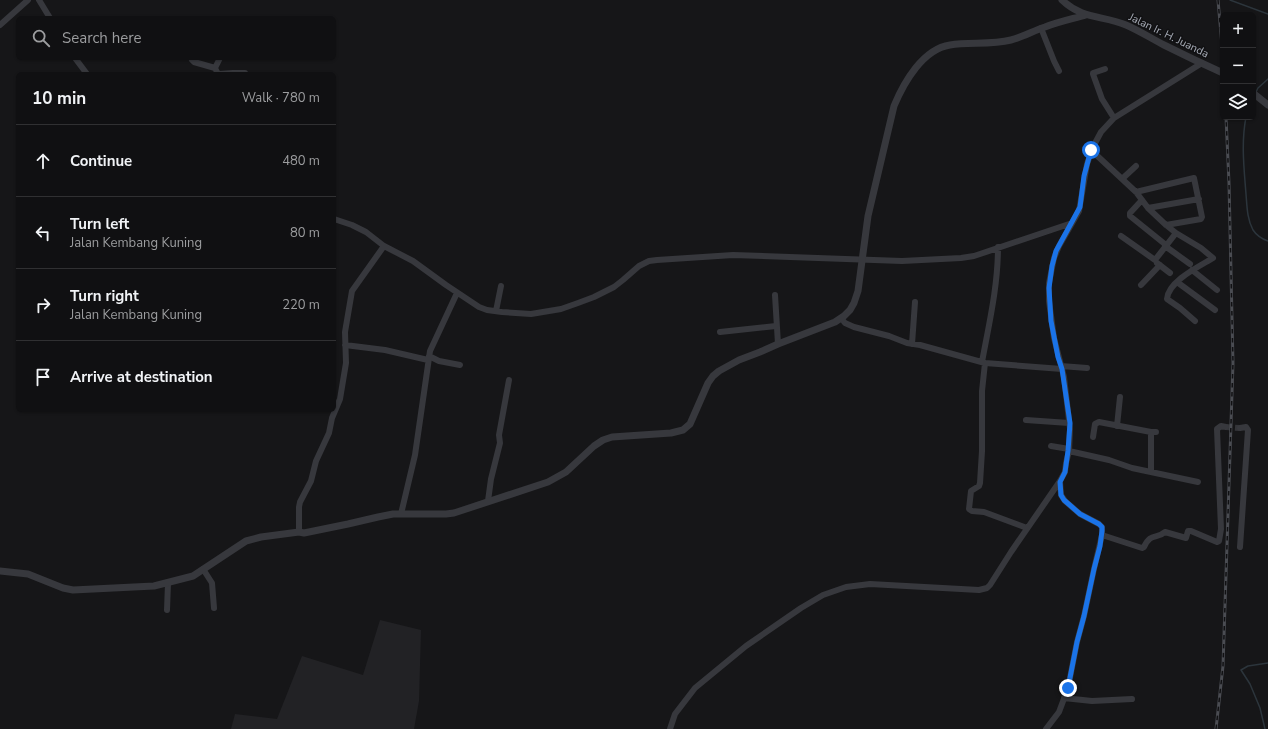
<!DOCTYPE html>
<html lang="en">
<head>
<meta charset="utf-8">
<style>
	body { margin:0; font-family:"Nunito Sans",sans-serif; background:#1e1e20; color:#f1f3f6 }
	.controls { position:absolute; right:12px; top:12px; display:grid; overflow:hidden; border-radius:6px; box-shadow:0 1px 3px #0004 }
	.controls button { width:36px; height:36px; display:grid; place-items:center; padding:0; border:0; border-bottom:1px solid #303032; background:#101012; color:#f1f3f6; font:20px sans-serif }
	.stop { position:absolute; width:12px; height:12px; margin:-9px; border:3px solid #1a73e8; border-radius:50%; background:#fff }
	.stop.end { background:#1a73e8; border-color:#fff; box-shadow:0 1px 4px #0008 }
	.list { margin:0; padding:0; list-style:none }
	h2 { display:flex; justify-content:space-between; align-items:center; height:52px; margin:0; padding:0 16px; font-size:17px }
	h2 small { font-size:13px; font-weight:400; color:#9c9d9f }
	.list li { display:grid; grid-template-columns:26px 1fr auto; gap:12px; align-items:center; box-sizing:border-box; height:72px; padding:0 16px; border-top:1px solid #303032 }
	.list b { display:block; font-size:15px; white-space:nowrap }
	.list p { margin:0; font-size:13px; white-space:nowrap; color:#9c9d9f }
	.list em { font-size:13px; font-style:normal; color:#9c9d9f }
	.icon { flex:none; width:22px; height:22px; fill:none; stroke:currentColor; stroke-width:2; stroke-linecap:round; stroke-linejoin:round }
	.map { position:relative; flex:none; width:1268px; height:729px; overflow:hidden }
	.search { position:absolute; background:#101012; box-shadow:0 1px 3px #0004; left:16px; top:16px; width:320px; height:44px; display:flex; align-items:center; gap:10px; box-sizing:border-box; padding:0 14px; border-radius:6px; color:#9c9d9f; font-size:15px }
	.panel { position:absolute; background:#101012; box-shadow:0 1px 3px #0004; left:16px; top:72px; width:320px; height:340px; border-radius:6px }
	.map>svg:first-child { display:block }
	.built { fill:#222225 }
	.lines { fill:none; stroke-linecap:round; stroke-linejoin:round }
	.stream { stroke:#2c353c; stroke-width:1.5 }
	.minor-tunnel { stroke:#333438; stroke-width:6; stroke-dasharray:6 3; stroke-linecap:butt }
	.minor { stroke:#37383d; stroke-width:6 }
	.tertiary { stroke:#37383d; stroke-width:7 }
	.rail-casing { stroke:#4a4c52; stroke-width:3 }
	.rail { stroke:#111113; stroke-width:1.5; stroke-dasharray:4.5; stroke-linecap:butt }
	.route { stroke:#1a73e8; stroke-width:5 }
	.labels { text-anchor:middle; stroke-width:3; stroke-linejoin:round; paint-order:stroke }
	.street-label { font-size:11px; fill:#a8adb8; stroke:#111113 }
</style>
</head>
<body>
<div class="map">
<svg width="1268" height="729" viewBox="0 0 1268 729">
	<rect width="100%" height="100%" fill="#161618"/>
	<!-- built -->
	<path class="built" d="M380,620L421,630L419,701L414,729H231L235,714L277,719L302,656L363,675Z"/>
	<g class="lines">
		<!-- stream -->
		<path class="stream" d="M1230,0L1268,14
			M1256,92L1258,88L1268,79
			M1246,117C1241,143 1244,168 1246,194C1247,206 1247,219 1253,230C1257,236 1262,239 1268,241
			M1265,729L1260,708L1250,684L1241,670L1248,666L1268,663"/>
		<!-- minor-tunnel -->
		<path class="minor-tunnel" d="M1226,427L1240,428"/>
		<!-- minor -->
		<path class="minor" d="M39,0L50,18
			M0,25L28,0
			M1041,28L1054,61L1059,71
			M75,58L87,74
			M191,58L192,60L194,62L215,68L218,74
			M215,68L220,58
			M1105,69L1093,73V74L1102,99L1114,118
			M219,74L233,73H245
			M1091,150L1136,192L1148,208L1166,225L1176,233L1201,248L1213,258C1200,266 1168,281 1167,299L1180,308L1195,321
			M1122,179L1136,166
			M1136,192L1194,178L1202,217L1201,219L1166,225
			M1142,200L1130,213V216L1166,245
			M1148,208L1199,199
			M334,219L352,225L366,232L384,246L413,261L446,285L479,307L487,310L502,312L531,314L561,309L578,303L594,297L614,287L623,280L639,266L649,261L657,260L733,255L902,261L961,258L974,256L1072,223
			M1121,236L1155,260L1176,233
			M1165,246L1190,264
			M1157,263L1170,273
			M1192,270L1217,290
			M1177,282L1215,310
			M1141,285L1160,265
			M775,295L778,344
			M496,311L501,286
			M841,318L845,323L854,327L889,336L907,343L920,345L985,363L982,391V451L980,483L979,486L971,491L969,509L972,511L984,512L1027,528
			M720,332L776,326
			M912,344L915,302
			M345,345L385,350L428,360
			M429,356L439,361L460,365
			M982,362C989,324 998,286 998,247
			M985,363L1062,369
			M1061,366L1087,368
			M1026,420L1069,423
			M1117,426L1120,397
			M1093,437L1095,424L1099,422L1151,432
			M1051,446L1069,449
			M1069,451L1109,460L1132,468L1198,482
			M1151,472V432H1156
			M488,501L491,479L500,443L499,435L509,380
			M401,514L415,455L430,351L457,293
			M299,532V507L300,502L311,481L316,461L329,433L332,418L340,399L346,363L345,332L352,291L384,246
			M1102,535L1142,548L1144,547C1151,532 1156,540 1165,532L1186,538L1188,531H1191L1217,542L1219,541L1221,529L1217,429L1221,426L1226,427
			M1240,547L1248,430L1246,427L1240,428
			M203,569L212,583L214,608
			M167,610L168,583
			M1064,698L1092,701L1132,699
			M670,729L675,714L695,688L746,646L801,608L823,595L846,587L870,584L979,590L987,588L990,585L1011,552L1060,481L1065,472L1066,463L1069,451L1070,429L1064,377L1054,338L1049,301V283L1054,258L1059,246L1079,211L1087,164L1093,147L1101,132L1114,118L1202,63
			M1046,729L1059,712L1068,688L1077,642L1084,616L1094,569L1102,535V527L1099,524L1080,514L1065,501L1061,495L1060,481"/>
		<!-- tertiary -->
		<path class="tertiary" d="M1062,0C1083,20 1102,15 1126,25C1140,31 1152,39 1164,45C1184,55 1203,64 1223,73
			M1253,93L1268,105
			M0,571L28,574L63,588L73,590L154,586L193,576L246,541L261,537L299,532L304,533L348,524L378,517L393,514H446L454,513L548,482L566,472L594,446L603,440L612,437L671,433L683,430L690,424L708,383L713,376L719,371L739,360L760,352L778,344L835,322L844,316L850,310L854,303L858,291L868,216L894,106C904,82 923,49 950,45C970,42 991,45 1011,40C1023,37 1033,31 1045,27C1058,22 1072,19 1086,15"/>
		<!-- rail casing -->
		<g class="rail-casing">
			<path id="rail" d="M1218,0L1223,57
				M1216,729L1223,666L1233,363L1229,183L1226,117"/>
		</g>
		<!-- rail -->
		<use href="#rail" class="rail"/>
	</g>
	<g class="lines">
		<!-- route -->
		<path class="route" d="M1068,688L1077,642L1084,616L1094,569L1100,546L1102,531V527L1099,524L1080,514L1064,500L1061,495L1060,482L1065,472L1068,451L1070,423L1062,369L1058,357L1051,321L1049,288L1052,266L1056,251L1080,207L1084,176L1091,150"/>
	</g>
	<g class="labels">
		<!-- street labels -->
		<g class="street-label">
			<text transform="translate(1169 35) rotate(26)" y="4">Jalan Ir. H. Juanda</text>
		</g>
	</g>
</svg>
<div class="controls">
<button>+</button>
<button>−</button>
<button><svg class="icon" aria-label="layers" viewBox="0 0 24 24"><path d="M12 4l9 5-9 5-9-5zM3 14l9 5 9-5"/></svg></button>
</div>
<div class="stop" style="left:1091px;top:150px"></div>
<div class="stop end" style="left:1068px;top:688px"></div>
<div class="search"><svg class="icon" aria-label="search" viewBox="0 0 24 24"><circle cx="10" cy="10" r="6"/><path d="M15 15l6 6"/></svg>Search here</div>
<section class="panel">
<h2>10 min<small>Walk · 780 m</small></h2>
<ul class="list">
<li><svg class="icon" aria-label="ahead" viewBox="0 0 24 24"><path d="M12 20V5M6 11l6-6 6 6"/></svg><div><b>Continue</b></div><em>480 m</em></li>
<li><svg class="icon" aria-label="left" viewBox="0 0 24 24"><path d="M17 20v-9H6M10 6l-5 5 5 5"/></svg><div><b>Turn left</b><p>Jalan Kembang Kuning</p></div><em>80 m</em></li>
<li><svg class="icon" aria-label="right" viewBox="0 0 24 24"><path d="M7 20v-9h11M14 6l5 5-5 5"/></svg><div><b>Turn right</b><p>Jalan Kembang Kuning</p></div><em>220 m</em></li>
<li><svg class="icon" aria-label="arrive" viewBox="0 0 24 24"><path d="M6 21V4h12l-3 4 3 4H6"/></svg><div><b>Arrive at destination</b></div></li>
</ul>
</section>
</div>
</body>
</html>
